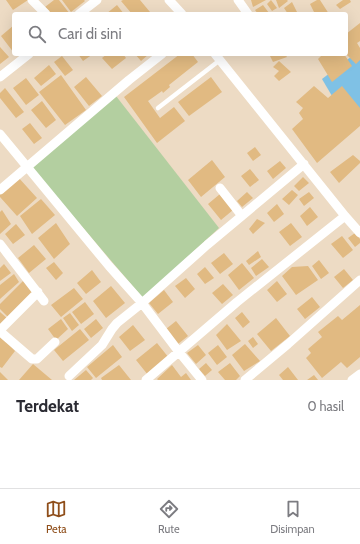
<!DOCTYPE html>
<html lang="id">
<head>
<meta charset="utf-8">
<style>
	body { margin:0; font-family:Cabin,sans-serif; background:#f2f2f3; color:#2b2b33 }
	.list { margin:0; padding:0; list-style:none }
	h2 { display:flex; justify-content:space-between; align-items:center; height:52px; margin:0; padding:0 16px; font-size:17px }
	h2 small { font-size:13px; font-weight:400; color:#7c7c81 }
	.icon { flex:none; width:22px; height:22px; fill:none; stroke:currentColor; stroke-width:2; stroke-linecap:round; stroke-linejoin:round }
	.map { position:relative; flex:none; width:360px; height:380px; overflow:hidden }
	.search { position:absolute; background:#fff; box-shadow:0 4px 16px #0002; left:12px; right:12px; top:12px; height:44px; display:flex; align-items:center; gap:10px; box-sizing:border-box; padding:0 14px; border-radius:4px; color:#7c7c81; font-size:15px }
	.sheet { height:108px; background:#fff }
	nav { display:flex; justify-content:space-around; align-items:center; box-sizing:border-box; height:56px; border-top:1px solid #e1e1e2; background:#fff; font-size:11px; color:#7c7c81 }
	nav a { display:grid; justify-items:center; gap:2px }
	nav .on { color:#8f4e1a }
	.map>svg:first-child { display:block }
	.green { fill:#b3cfa0 }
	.water { fill:#7fc1e5 }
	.building { fill:#e1ba82 }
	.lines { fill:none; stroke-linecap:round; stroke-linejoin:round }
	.lane { stroke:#fff; stroke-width:4.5 }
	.street { stroke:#fff; stroke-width:9 }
</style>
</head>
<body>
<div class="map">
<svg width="360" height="380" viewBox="0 0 360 380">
	<rect width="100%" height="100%" fill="#eddbc4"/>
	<!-- green -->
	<path class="green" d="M116,96L219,228L143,298L31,167Z"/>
	<!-- water -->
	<path class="water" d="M360,50V121L332,96L322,79Z"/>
	<!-- building -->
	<path class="building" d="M6,0H28L13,10Z
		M54,0H59L70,14H51L45,7Z
		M62,0H84L85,1L71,12Z
		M123,0H140L150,12L148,14H132L121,1Z
		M251,0H266L253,7Z
		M271,0L277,8L272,11L267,4Z
		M276,0H287L288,1L279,8Z
		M317,0H320L329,14H315L310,4Z
		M343,0H350L351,2L340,9L336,5Z
		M292,2L298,14H288L284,8Z
		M117,5L124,14H106Z
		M263,5L269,13L258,14L255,10Z
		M360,23V41L357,43L360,48V60L356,64L346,54V34Z
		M14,25V53L1,36Z
		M0,47L9,57L0,64Z
		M78,54H93L83,61Z
		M107,54H123L126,58L112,69L102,58Z
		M135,54H149L141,61Z
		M180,54H192L198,62L169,85L170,87L163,93L162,91L148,101L160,118L174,107L185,121L157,143L124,97Z
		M269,54H285L287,57L273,62Z
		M323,54H344L352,66L332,82L318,59Z
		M62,56L73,70L65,76L54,62Z
		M279,61L291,72L279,81L274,76L279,71L273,67Z
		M49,65L56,74L41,86L34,78Z
		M61,75L86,110L65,125L39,92Z
		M86,77L102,96L89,106L74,87Z
		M211,77L222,92L189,116L178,102Z
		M26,78L39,95L26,105L13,88Z
		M314,86L328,98L342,86L360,108V126L317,163L292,129L303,119L299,113L303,108L296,102Z
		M5,88L24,112L16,118L0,98V93Z
		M42,101L56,120L46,128L31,110Z
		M30,123L42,138L34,144L22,129Z
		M255,147L261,155L253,161L247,153Z
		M353,155L360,161V163L339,183L330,172Z
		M212,160L225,177L201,197L188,180Z
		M280,161L286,168L273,179L267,171Z
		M250,169L259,180L250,187L241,176Z
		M18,177L37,198L17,216L0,197V194Z
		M303,177L309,183L299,191L294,186Z
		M292,190L298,195L289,205L282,199Z
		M247,192L253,198L242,207L237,201Z
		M309,192L314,198L304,206L299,199Z
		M220,194L233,210L221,220L208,204Z
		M41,199L55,215L32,234L20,216Z
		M277,204L284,214L274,222L267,213Z
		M310,207L318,217L307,226L300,216Z
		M2,210L11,224L0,234V212Z
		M257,219L265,223L253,234L249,229Z
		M56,223L70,244L54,259L38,238Z
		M291,223L302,237L290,246L279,232Z
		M16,224L25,235L13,244L5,234Z
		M355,233L360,239V243L355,247L348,238Z
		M342,236L353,250L343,258L331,244Z
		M34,245L46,259L29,273L18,258Z
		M258,251L261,257L249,265L246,261Z
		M224,253L233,264L220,274L211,263Z
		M262,259L269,267L256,276L251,268Z
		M319,260L329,273L321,279L312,266Z
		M54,262L63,273L56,280L46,268Z
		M242,263L254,278L239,290L228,275Z
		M4,264L11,273L0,281V268Z
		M308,266L318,280L296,295L282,276L292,267Z
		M205,267L214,278L205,284L197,274Z
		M344,269L353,280L343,288L334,277Z
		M92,270L101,282L86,294L77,283Z
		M14,274L19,282L0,299V285Z
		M186,278L195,289L185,298L175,286Z
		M24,280L33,292L9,318L0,309V304Z
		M277,281L287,294L277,302L267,290Z
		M223,284L233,295L222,304L212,293Z
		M111,286L125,303L106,318L93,301Z
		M74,288L83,299L61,317L51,305Z
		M164,290L173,302L158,314L149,303Z
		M312,297L320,307L305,319L297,309Z
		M85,302L94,314L81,324L72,312Z
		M360,305V357L347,368L341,362L322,378L306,358L311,353L308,349L322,337L318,332L338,316L342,320Z
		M0,312L8,319L0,327Z
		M242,312L250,322L243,328L235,318Z
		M70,313L79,325L72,331L63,318Z
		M276,318L290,336L271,351L257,334Z
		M61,319L68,329L56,340L48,329Z
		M96,319L103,328L91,338L84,329Z
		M176,321L188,336L178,344L166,329Z
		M227,324L241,341L227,350L216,335Z
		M133,325L145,340L130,351L119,337Z
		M80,329L89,340L63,361L54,350Z
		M0,335L15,351L2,368L0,367Z
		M253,337L258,344L253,348L248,341Z
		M157,343L169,358L148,375L136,360Z
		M245,344L260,361L244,371L232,355Z
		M113,345L122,357L96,378L87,367Z
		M198,345L206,355L196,364L187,353Z
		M218,345L227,357L217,365L208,353Z
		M206,363L212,370L205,376L199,369Z
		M230,363L240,376L236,380H225L218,372Z
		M33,364L52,380H19Z
		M119,365L131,380H102L101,378Z
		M172,365L181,377L186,373L191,380H158L157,379Z
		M288,367L298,380H283L279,375Z
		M86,370L93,378L91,380H74Z
		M0,372L8,380H0Z
		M314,375L318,380H307Z"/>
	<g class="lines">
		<!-- lane -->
		<path class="lane" d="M158,108L220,60"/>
		<!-- street -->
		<path class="street" d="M32,0L46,14
			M169,0L182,14
			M238,0L248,14
			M79,14L97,0
			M215,54L345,216L360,233
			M0,77L29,54
			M0,134L109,266L142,303L179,352L202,380
			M220,188L242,216
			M0,190L129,80L162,54
			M0,244L44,301
			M38,292L2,328L1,331L3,334L32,359H37L55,342
			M69,376L102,345L112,329L117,323L142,303L207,245L304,164
			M146,380L237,302L345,216
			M245,380L288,344L360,280
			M352,380L360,374"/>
	</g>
</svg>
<div class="search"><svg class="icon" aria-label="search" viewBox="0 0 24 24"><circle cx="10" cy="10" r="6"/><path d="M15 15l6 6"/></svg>Cari di sini</div>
</div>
<section class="sheet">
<h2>Terdekat<small>0 hasil</small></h2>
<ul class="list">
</ul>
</section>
<nav>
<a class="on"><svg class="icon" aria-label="map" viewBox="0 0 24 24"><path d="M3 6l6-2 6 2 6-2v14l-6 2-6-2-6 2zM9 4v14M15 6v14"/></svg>Peta</a>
<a><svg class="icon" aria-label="directions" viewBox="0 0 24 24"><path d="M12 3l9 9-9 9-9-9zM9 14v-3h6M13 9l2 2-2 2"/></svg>Rute</a>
<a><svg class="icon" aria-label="saved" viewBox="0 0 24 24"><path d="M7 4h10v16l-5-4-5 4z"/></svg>Disimpan</a>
</nav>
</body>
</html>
